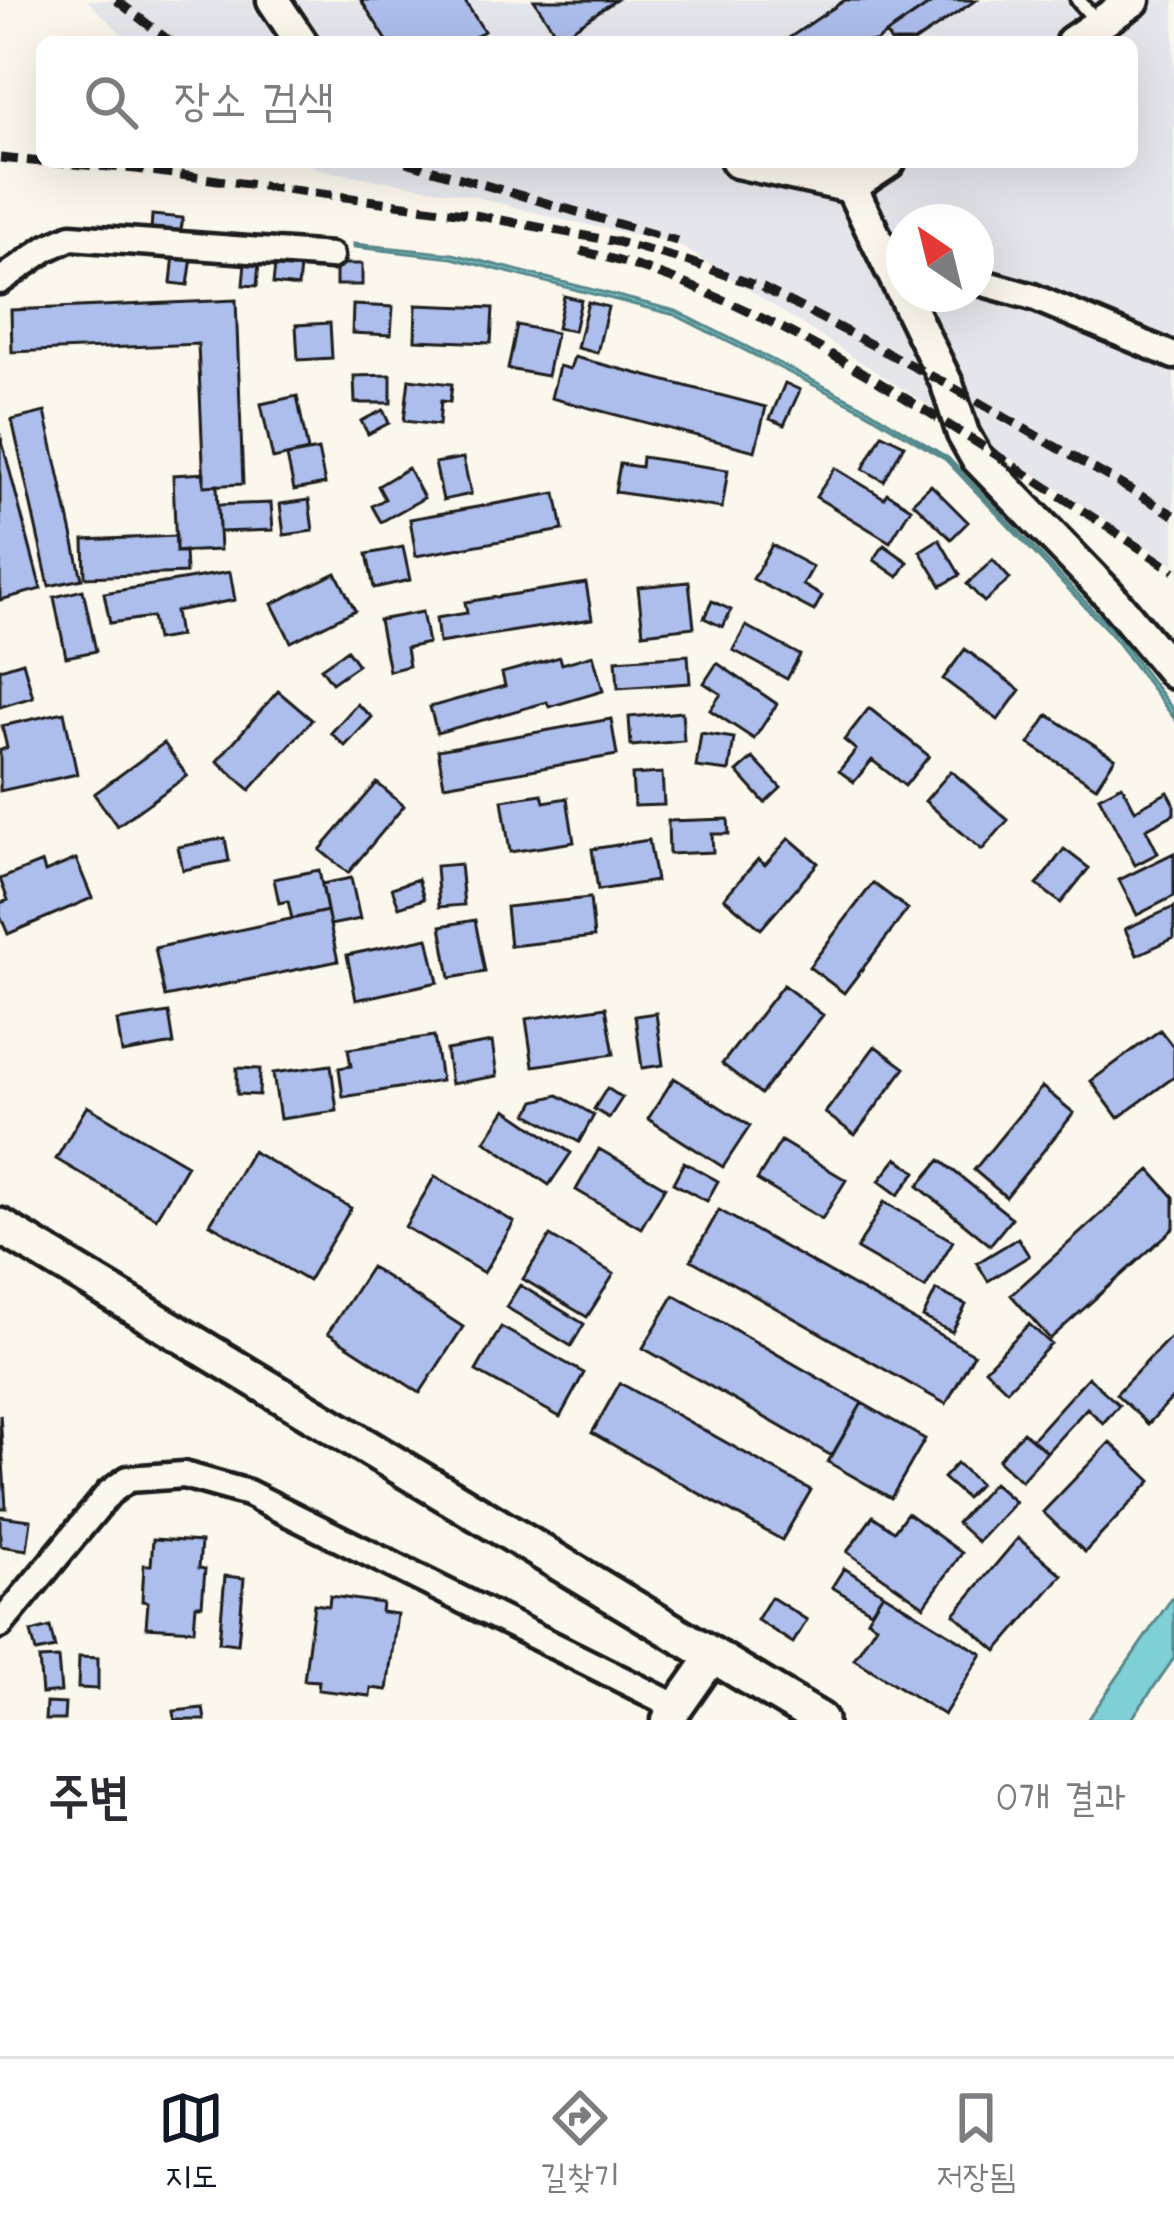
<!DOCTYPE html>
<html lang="ko">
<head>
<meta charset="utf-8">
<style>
	body { margin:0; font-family:"Comic Neue","Poor Story",sans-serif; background:#f7f7f7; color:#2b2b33 }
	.compass { position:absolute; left:886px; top:204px; width:108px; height:108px; border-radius:50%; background:#fff; box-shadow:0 12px 48px #0002; rotate:325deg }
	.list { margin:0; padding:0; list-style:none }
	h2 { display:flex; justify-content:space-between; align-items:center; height:156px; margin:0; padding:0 48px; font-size:51px }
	h2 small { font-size:39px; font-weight:400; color:#7c7c81 }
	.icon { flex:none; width:66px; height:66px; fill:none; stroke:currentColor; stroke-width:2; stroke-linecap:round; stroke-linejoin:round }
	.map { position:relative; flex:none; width:1174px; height:1720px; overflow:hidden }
	.search { position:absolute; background:#fff; box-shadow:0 12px 48px #0002; left:36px; right:36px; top:36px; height:132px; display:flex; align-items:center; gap:30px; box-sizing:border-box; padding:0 42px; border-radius:18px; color:#7c7c81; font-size:45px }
	.sheet { height:336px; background:#fff }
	nav { display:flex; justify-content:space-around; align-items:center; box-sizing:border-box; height:168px; border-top:3px solid #e1e1e2; background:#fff; font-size:33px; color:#7c7c81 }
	nav a { display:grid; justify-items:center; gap:6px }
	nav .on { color:#111827 }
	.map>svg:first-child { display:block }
	.built { fill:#e4e6ec; fill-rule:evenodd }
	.water { fill:#7ed0d5; stroke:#57888b; stroke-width:3 }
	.building { fill:#adbdec; stroke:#1c1c1c; stroke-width:3 }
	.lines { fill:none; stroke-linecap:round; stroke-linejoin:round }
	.service-casing { stroke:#1c1c1c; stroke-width:21 }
	.minor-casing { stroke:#1c1c1c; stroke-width:33 }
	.tertiary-casing { stroke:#1c1c1c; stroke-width:39 }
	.secondary-casing { stroke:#1c1c1c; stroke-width:42 }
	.service { stroke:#fbf7ec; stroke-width:12 }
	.minor { stroke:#fbf7ec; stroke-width:24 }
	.tertiary { stroke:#fbf7ec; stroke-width:30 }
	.secondary { stroke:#fbf7ec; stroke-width:33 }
	.rail { stroke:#1c1c1c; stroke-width:9; stroke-dasharray:18 9; stroke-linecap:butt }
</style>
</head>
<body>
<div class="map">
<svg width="1174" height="1720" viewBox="0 0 1174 1720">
	<rect width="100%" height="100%" fill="#fbf7ec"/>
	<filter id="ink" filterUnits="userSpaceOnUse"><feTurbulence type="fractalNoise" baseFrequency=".00833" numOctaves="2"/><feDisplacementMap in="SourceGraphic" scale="24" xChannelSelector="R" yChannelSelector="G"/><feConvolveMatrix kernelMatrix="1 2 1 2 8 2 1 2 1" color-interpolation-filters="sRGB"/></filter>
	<g filter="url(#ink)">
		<!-- built -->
		<path class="built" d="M87,0H1174V564L676,243L560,219L468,195L321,170L305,162H1132V42H130ZM904,222H976V294H904Z"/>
		<!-- water -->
		<path class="water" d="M354,244L453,254L676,311L867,408L948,458L1113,631L1174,711V718L1110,633L946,460L865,411L675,315L452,258L354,247Z
			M1174,1595V1658L1131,1720H1088Z"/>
		<!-- building -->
		<path class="building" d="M361,0H464L484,31L467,42H388Z
			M534,0H616L559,38Z
			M845,0H936L875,42H783Z
			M936,0H976L914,42H891L886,34Z
			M152,215L183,218L180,235L151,232Z
			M174,254L192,257L188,285L171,283Z
			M245,262L259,263L257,286L243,285Z
			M336,264H362V285H336Z
			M275,265L300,267L298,287L273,284Z
			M564,296L581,300L574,331L557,328Z
			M236,300L243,484L204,486L198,344L12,352L11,310Z
			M588,302L608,307L597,353L577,348Z
			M353,305L393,307L391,335L352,333Z
			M416,305L493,308L491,343L415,340Z
			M330,323L332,358L298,360L296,325Z
			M517,325L556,333L547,376L508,369Z
			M574,357L766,407L755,451L551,398L559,366L570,369Z
			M391,375V403H355L354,376Z
			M409,379L452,384L450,402L441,401L439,425L404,421Z
			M785,383L800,390L784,425L770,419Z
			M297,396L308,451L273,459L261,404Z
			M383,410L389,423L368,434L361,421Z
			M45,412L82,579L49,586L12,420Z
			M0,434L41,589L0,600Z
			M882,434L904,445L884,481L863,469Z
			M318,450L325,484L294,490L287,456Z
			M642,457L728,470L722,508L615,492L620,464L641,467Z
			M463,458L471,494L443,500L435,463Z
			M408,468L424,498L381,522L372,506L385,499L378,486Z
			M835,468L884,498L887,493L911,508L890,542L816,497Z
			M204,473V486L217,485L220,550L176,552L173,475Z
			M931,485L968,522L951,539L913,502Z
			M556,493L563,530L416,556L410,519Z
			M309,500L313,531L284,535L280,504Z
			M271,503L273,530L219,532L218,505Z
			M176,536V552L185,551L186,573L85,577L84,540Z
			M939,539L960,575L941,586L920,551Z
			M772,545L813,567L803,585L822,596L814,611L753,579Z
			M884,545L908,562L898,577L874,560Z
			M403,547L410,580L374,588L367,554Z
			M993,560L1010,579L984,602L967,584Z
			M230,572L235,600L175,611L179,636L156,640L152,617L110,623L104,593Z
			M336,573L355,610L291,642L272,604Z
			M689,582L694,627L643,633L638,587Z
			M586,583L592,619L439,643L436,618L467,613L465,602Z
			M83,590L96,651L66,657L54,597Z
			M712,601L731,610L723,627L704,618Z
			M422,612L428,643L406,648L409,666L389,671L379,620Z
			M746,626L800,655L787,679L733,650Z
			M965,649L1020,690L998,720L943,679Z
			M347,650L358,665L332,683L321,668Z
			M593,655L603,691L549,707L547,702L437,733L430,707L505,686L502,673L560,657L562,664Z
			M688,655L690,683L618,688L616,660Z
			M23,662L33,697L0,707V669Z
			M717,663L777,704L754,739L710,710L721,694L704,683Z
			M278,691L312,720L250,790L217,761Z
			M357,704L372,717L345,746L331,733Z
			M869,708L929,756L905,786L872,760L854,782L839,771L856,750L844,740Z
			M64,712L77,774L0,791V750L7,748L2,726Z
			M682,712L684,741L631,746L629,717Z
			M1048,715L1115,758L1096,787L1029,744Z
			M611,719L617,755L444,785L438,750Z
			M701,733L734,738L729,771L696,767Z
			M164,743L187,776L117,826L94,794Z
			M753,758L781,788L765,803L737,772Z
			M951,771L1008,820L982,850L925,801Z
			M662,773L664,805L634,806L632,775Z
			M377,783L404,806L348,873L320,850Z
			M1122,785L1135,810L1168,792L1174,803V814L1146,829L1158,853L1135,865L1099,797Z
			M542,794L544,802L567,798L574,842L510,852L502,800Z
			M728,819L729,834H712L713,852L669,854L668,821Z
			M225,838L229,861L183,870L178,847Z
			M789,838L818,863L761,929L724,898L758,859L765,865Z
			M649,840L656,881L598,890L592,849Z
			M1064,849L1089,868L1061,903L1037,885Z
			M1174,853V896L1137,915L1119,880Z
			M76,859L92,898L8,934L0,915V903L8,900L0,879L42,862L45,872Z
			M460,864L464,905L439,907L436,866Z
			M319,870L327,911L292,919L288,901L279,903L274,879Z
			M351,878L360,919L330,925L322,884Z
			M418,879L424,899L399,907L392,888Z
			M873,883L908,909L844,993L809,967Z
			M590,898L594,937L510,946L506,907Z
			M1174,907V938L1137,955L1125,929Z
			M327,911L338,961L165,997L155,948Z
			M475,920L485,972L450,978L441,926Z
			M428,938L438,982L356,1000L347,955Z
			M783,985L823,1015L761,1094L722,1064Z
			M606,1007L614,1054L533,1066L526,1019Z
			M169,1013L174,1044L122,1053L117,1021Z
			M656,1013L663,1065L642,1068L635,1016Z
			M1160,1030L1174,1048V1077L1118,1118L1091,1081Z
			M434,1036L441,1081L343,1097L339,1068L351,1066L348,1049Z
			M492,1042L497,1076L451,1084L446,1050Z
			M875,1046L905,1068L855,1135L825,1113Z
			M331,1065L337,1111L280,1119L273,1073Z
			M237,1068L260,1069L259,1095L237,1094Z
			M674,1078L750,1126L723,1167L648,1119Z
			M1042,1087L1074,1113L1006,1197L974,1170Z
			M607,1088L622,1098L609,1118L594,1109Z
			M558,1095L594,1115L579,1142L528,1114L535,1101Z
			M87,1106L187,1165L156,1218L56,1159Z
			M506,1109L571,1153L549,1185L485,1141Z
			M781,1141L846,1180L822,1219L757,1180Z
			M599,1149L665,1187L641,1228L576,1190Z
			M252,1151L351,1208L308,1281L210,1224Z
			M897,1158L916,1172L898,1195L879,1181Z
			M940,1160L1012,1218L990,1245L918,1186Z
			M684,1162L718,1181L707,1201L673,1183Z
			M1150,1170L1174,1197V1228L1050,1339L1011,1295Z
			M435,1176L514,1222L484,1273L405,1227Z
			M884,1202L953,1241L925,1288L857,1249Z
			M719,1210L974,1354L946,1404L691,1260Z
			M550,1236L614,1274L587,1317L523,1279Z
			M1018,1238L1029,1256L988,1281L977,1263Z
			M371,1267L463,1327L420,1393L328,1333Z
			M520,1285L584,1324L571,1346L506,1307Z
			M936,1290L966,1305L952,1332L923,1317Z
			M674,1295L862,1403L832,1456L643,1348Z
			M1029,1324L1051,1344L1007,1390L985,1369Z
			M501,1327L584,1373L560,1417L476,1371Z
			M1174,1333V1396L1148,1424L1116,1394Z
			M1088,1377L1119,1405L1103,1423L1087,1408L1047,1452L1032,1439Z
			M620,1383L811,1490L782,1540L592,1433Z
			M862,1403L925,1439L891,1498L828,1462Z
			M0,1414L6,1508H0Z
			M1023,1432L1047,1452L1021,1481L998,1460Z
			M1110,1442L1151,1481L1085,1552L1043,1512Z
			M957,1463L979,1484L966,1498L943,1478Z
			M993,1483L1015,1502L978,1542L957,1523Z
			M907,1513L962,1553L924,1606L847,1552L873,1516L894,1531Z
			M0,1516L31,1520L27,1550L0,1546Z
			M1018,1538L1062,1575L997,1651L954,1614Z
			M153,1539L201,1542L199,1568L205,1569L202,1605H196L194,1630L146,1627L148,1602L142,1601L144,1565H151Z
			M844,1568L883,1593L871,1611L832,1587Z
			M225,1576L244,1578L238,1644L219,1642Z
			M883,1593L982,1654L944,1715L854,1659L876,1625L867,1619Z
			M330,1596L382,1603L381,1612L397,1614L387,1690L371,1688L370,1696L318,1690L319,1681L304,1680L314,1604L329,1606Z
			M771,1597L807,1620L793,1643L757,1620Z
			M50,1627L55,1648L36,1652L31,1632Z
			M79,1657L98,1658V1689L78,1688Z
			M58,1658L61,1692L42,1694L39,1659Z
			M46,1703L65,1704L64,1720H45Z
			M203,1708L205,1720H175L174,1711Z"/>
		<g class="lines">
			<!-- service casing -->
			<g class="service-casing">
				<path id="service" d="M1078,0L1098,23"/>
			</g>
			<!-- minor casing -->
			<g class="minor-casing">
				<path id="minor" d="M0,281L47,248L71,237L331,256
					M976,281L1033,297L1174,356
					M0,1625L109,1493L128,1479L184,1475L248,1493L677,1707"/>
			</g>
			<!-- tertiary casing -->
			<g class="tertiary-casing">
				<path id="tertiary" d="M273,0L301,42
					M1072,42L1134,0
					M737,162L851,187L889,162
					M851,187L947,384L963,434L976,457L1109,595L1174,673
					M668,1720L713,1656"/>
			</g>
			<!-- secondary casing -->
			<g class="secondary-casing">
				<path id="secondary" d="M0,1226L820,1720"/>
			</g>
			<!-- service -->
			<use href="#service" class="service"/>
			<!-- minor -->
			<use href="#minor" class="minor"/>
			<!-- tertiary -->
			<use href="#tertiary" class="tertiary"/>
			<!-- secondary -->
			<use href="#secondary" class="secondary"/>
			<!-- rail -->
			<path class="rail" d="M116,0L171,42
				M0,158L42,162
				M46,162L136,169L464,213L618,242L687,261L763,288L947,384L1174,515
				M406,162L677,241
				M581,251C709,281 825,348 936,417C1016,467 1095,518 1174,571"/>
		</g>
	</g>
</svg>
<svg class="compass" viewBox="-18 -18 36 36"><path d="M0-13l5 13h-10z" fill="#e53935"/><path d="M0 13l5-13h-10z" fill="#7c7c81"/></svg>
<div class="search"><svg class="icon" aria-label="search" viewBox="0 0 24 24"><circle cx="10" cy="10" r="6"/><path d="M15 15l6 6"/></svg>장소 검색</div>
</div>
<section class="sheet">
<h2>주변<small>0개 결과</small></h2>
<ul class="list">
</ul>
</section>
<nav>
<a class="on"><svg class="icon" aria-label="map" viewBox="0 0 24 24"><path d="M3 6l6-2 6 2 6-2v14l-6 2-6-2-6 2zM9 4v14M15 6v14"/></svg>지도</a>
<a><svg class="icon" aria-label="directions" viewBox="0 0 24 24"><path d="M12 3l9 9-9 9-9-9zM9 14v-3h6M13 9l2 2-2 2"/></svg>길찾기</a>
<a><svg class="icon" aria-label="saved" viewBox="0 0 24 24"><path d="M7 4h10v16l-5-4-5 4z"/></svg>저장됨</a>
</nav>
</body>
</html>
